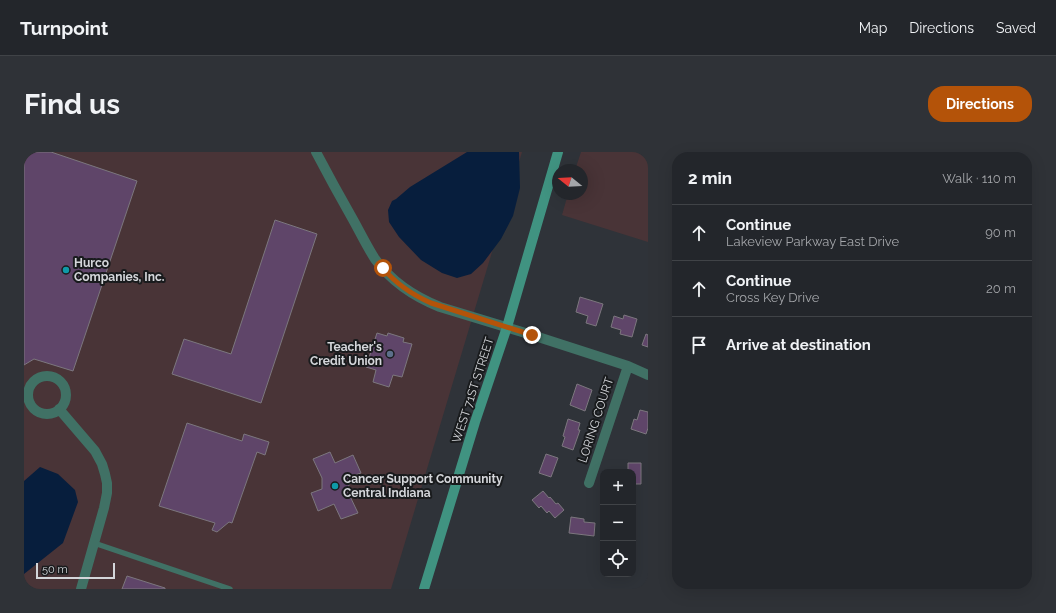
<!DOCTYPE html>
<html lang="en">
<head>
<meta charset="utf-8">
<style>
	body { margin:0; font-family:Raleway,sans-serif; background:#2f3237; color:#f1f3f6 }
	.controls { position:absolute; right:12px; bottom:12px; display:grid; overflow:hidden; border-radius:8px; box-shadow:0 4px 16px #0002 }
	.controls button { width:36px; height:36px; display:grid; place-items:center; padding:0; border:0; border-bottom:1px solid #404347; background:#23262b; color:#f1f3f6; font:20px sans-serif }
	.compass { position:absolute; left:528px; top:12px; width:36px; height:36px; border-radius:50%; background:#23262b; box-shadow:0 4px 16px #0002; rotate:288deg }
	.scale { position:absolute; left:12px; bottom:10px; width:79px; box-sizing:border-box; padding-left:4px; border:2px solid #d4d6da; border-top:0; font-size:11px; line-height:14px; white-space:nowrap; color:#d4d6da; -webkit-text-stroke:3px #191b1d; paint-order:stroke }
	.stop { position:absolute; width:12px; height:12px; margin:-9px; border:3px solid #b45309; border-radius:50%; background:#fff }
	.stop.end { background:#b45309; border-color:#fff; box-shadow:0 1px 4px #0008 }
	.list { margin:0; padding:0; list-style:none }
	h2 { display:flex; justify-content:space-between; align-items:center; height:52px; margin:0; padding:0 16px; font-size:17px }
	h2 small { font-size:13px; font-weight:400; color:#a3a5a9 }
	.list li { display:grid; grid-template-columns:26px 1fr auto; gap:12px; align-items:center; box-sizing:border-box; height:56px; padding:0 16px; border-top:1px solid #404347 }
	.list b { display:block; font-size:15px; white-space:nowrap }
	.list p { margin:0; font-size:13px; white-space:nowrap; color:#a3a5a9 }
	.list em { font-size:13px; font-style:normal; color:#a3a5a9 }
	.icon { flex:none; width:22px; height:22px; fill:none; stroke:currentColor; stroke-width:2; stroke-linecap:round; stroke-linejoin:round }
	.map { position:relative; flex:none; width:624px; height:437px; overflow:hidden; border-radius:16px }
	header { display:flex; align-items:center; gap:24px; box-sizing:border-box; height:56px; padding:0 20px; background:#23262b; border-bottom:1px solid #404347 }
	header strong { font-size:19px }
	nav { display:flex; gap:22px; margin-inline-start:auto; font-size:14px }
	.intro { display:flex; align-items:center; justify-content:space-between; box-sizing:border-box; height:96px; padding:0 24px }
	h1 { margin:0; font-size:28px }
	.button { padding:10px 18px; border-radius:16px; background:#b45309; color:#fff; font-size:14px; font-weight:700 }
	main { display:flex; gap:24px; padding:0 24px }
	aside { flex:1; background:#23262b; border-radius:16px; box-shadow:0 4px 16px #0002 }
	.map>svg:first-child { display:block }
	.commercial { fill:#493437 }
	.water { fill:#071e3d }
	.building { fill:#5f4569; stroke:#7c777e }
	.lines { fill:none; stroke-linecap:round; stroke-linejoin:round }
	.service { stroke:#407165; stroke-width:5.5 }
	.minor { stroke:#407165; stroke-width:10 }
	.secondary { stroke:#409381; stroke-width:10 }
	.route { stroke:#b45309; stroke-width:5 }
	.culture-dot { fill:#0f9aa8; stroke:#191b1d; stroke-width:1.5 }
	.service-dot { fill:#5c6f8a; stroke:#191b1d; stroke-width:1.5 }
	.labels { text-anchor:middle; stroke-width:4; stroke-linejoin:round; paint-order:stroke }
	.poi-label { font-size:12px; font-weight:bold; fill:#d4d6da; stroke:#191b1d; text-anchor:start }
	.street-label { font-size:12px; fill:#d4d6da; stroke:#191b1d }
</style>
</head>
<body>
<header>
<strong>Turnpoint</strong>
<nav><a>Map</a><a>Directions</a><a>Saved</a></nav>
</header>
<div class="intro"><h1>Find us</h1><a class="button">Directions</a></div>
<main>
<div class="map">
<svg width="624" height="437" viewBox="0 0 624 437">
	<rect width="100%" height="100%" fill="#2f3339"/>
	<!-- commercial -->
	<path class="commercial" d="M0,0H498L367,437H0Z
		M557,0H624V90L538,63L544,42H558V18H551Z"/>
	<!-- water -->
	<path class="water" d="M443,0H495L496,36L489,64L477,87L459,111L447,122L433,126L418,121L397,108L375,85L365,70L364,58L368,49L372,47L386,35Z
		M16,315L34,322L51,338L54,350L39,391L0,422V329Z"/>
	<!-- building -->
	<path class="building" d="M0,0H27L113,29L49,219L10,207L0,213Z
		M251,68L293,82L237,251L148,222L160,187L207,202Z
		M556,145L579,152L572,174L562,171L564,164L552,160Z
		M600,163L613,167L608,185L596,182L597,178L587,175L590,164L599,167Z
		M353,181L363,184L364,181L380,186L379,190L388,192L378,225L369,223L365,235L349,230L352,218L342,215Z
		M622,182L624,183V195L618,193Z
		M553,232L568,238L561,259L546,253Z
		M616,258L624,260V276L622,282L607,277L610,267L613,268Z
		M544,267L556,271L554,278H556L549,298L538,294L541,285L539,284Z
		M163,271L218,289L220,282L245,290L241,303L233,300L208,371L205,370L193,380L188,378L191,371L135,354Z
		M306,300L311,311L329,303L337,321L325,325L326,331L323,338L334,361L317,367L310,352L294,359L287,341L298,337V326L289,307Z
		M522,302L534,306L527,325L515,321Z
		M604,311H617V332H609V320H604Z
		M519,339L525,346L526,345L532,352L534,351L540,358L531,366L525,359L523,361L517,354L515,356L508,348Z
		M547,365L560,367V370L571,371L570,384L545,381Z
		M103,424L141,436V437H98Z"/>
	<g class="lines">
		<!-- service -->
		<path class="service" d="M70,391L206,437"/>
		<!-- minor -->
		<path class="minor" d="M292,0C303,21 315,43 327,64C335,78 342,93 351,107C367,129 391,145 416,155L508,183L604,214L624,223
			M4 243a19 19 0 1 1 38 0a19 19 0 1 1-38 0Z
			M35,257L71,299L78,312L81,322L83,331V341L80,356L57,437
			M565,331L604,214"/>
		<!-- secondary -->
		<path class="secondary" d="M400,437L451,270L483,175L534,0"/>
	</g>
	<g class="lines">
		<!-- route -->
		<path class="route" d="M359,116C371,131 389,143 407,151L508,183"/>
	</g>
	<!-- markers -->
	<g class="culture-dot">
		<circle cx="42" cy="118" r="4"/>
		<circle cx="311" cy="334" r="4"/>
	</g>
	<circle class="service-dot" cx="366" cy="202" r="4"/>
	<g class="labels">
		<!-- poi labels -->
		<g class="poi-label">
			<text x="50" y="115">Hurco<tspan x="50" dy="14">Companies, Inc.</tspan></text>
			<text x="358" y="199" text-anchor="end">Teacher's<tspan x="358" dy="14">Credit Union</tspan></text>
			<text x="319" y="331">Cancer Support Community<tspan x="319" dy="14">Central Indiana</tspan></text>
		</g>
		<!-- street labels -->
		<g class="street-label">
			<text transform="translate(449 238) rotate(-72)" y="4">WEST 71ST STREET</text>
			<text transform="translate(572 268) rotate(-72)" y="4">LORING COURT</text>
		</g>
	</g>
</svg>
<div class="controls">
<button>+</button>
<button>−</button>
<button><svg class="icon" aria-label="locate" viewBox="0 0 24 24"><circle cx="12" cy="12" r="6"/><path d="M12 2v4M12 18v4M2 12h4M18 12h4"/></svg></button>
</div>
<svg class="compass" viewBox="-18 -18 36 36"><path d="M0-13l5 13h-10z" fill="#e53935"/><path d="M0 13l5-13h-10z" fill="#a3a5a9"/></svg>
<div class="scale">50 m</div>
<div class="stop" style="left:359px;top:116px"></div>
<div class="stop end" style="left:508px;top:183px"></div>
</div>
<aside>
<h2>2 min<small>Walk · 110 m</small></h2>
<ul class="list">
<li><svg class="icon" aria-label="ahead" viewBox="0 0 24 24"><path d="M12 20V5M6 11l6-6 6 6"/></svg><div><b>Continue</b><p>Lakeview Parkway East Drive</p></div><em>90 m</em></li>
<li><svg class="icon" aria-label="ahead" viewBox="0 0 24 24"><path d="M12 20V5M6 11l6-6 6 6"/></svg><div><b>Continue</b><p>Cross Key Drive</p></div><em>20 m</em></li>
<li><svg class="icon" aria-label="arrive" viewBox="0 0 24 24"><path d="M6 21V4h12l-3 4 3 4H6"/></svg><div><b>Arrive at destination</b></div></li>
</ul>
</aside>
</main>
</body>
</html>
